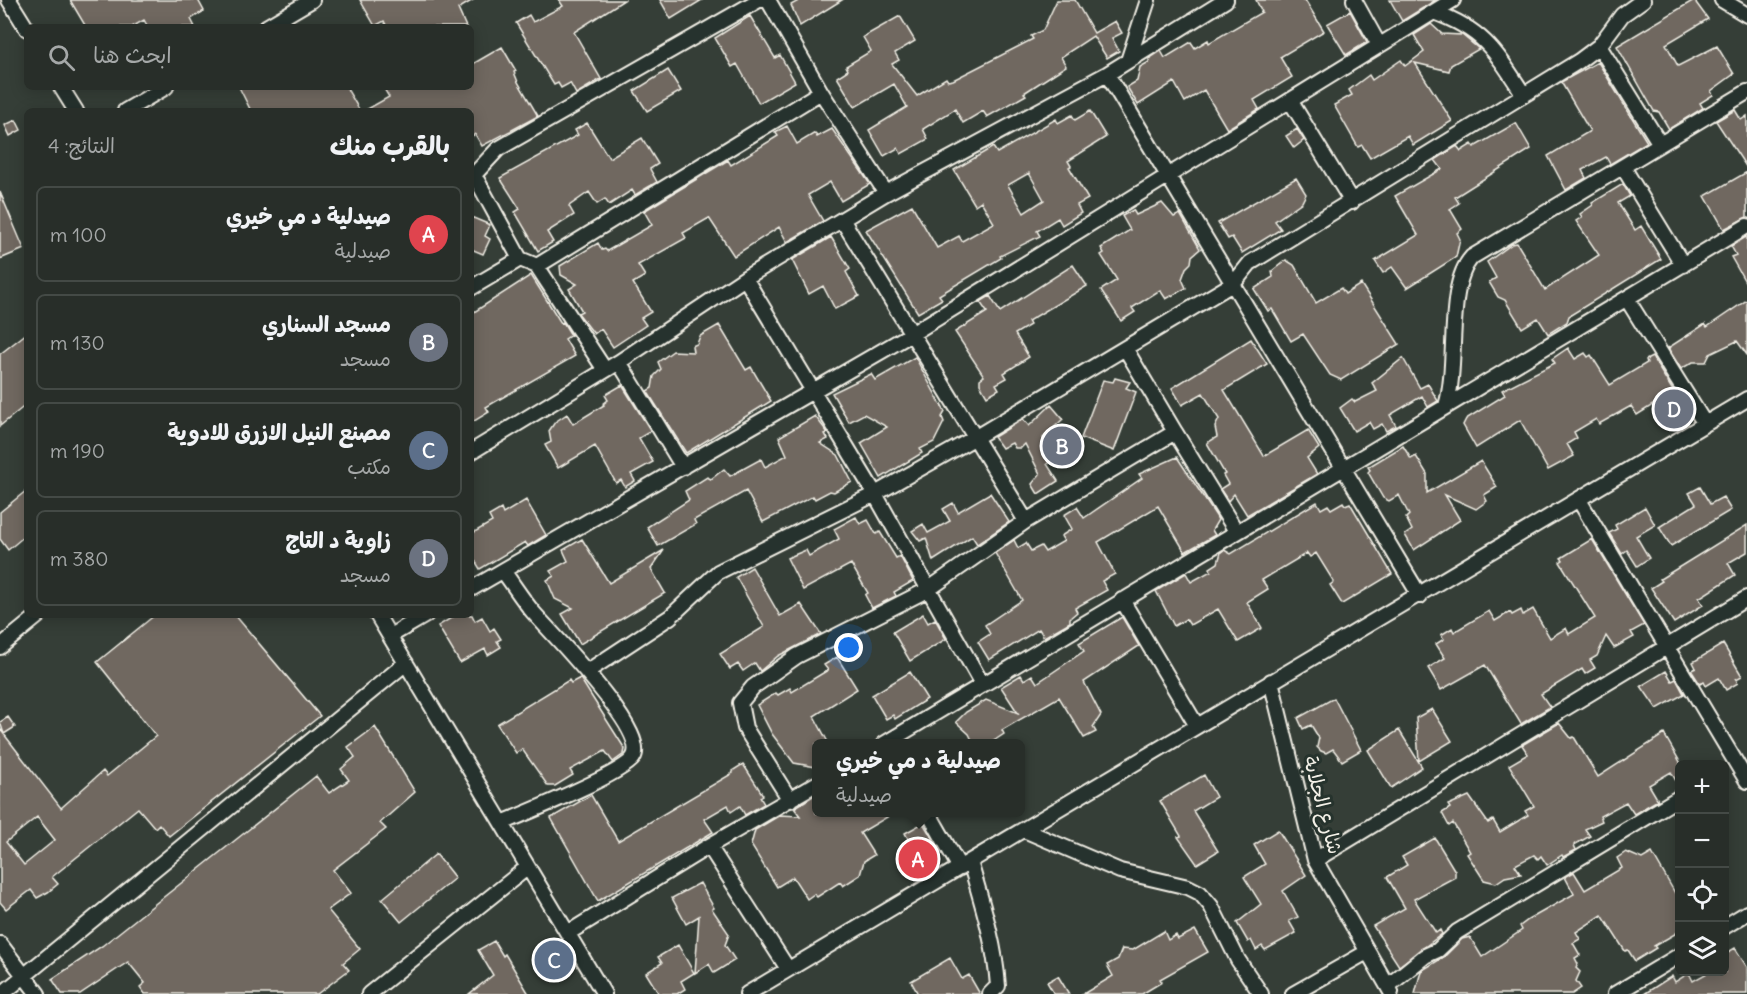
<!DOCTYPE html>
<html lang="ar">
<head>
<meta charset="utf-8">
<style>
	body { margin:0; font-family:Delius,"Playpen Sans Arabic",sans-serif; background:#343a35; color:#f1f3f6; direction:rtl }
	.controls { position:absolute; right:18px; bottom:18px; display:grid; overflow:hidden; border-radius:9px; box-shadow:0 3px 15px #0003 }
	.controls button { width:54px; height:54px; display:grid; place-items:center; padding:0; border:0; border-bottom:2px solid #444a46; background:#282e29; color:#f1f3f6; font:30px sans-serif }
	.you { position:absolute; left:849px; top:648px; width:21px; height:21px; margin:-15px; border:4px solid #fff; border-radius:50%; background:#1a73e8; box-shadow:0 0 0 9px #1a73e833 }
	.badge { display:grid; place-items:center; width:39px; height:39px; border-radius:50%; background:#8c9099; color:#fff; font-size:20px; font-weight:700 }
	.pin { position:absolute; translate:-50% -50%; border:3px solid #fff; box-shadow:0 2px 6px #0006 }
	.popup { position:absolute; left:812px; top:739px; width:213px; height:78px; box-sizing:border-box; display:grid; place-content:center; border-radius:9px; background:#282e29; filter:drop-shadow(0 2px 4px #0005); font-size:20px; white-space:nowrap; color:#a5a8a8 }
	.popup b { font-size:22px; color:#f1f3f6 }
	.popup::after { content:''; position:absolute; left:50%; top:100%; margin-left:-12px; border:12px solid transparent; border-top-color:#282e29 }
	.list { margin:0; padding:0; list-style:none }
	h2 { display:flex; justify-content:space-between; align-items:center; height:78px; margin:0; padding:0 24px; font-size:26px }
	h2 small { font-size:20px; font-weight:400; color:#a5a8a8 }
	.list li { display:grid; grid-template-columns:39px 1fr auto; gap:18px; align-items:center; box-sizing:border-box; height:96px; margin:0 12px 12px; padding:0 12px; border:2px solid #444a46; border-radius:9px }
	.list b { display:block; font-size:22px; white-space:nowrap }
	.list p { margin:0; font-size:20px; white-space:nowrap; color:#a5a8a8 }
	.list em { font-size:20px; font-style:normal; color:#a5a8a8 }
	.icon { flex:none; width:33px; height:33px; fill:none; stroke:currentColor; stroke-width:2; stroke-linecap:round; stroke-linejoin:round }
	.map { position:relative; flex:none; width:1747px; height:994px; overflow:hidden; direction:ltr }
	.search { position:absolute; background:#282e29; box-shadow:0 3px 15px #0003; left:24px; top:24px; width:450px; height:66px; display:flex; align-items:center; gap:15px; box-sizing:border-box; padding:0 21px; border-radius:9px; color:#a5a8a8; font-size:22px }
	.panel { position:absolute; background:#282e29; box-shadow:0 3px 15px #0003; left:24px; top:108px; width:450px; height:510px; border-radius:9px; direction:rtl }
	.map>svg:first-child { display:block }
	.building { fill:#706861; stroke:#f4f1e8; stroke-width:1.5; fill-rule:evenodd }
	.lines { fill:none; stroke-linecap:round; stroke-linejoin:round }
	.street-casing { stroke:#f4f1e8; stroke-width:18 }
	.street { stroke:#26332d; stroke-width:14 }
	.labels { text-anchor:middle; stroke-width:6; stroke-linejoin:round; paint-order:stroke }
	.street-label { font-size:20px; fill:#f4f1e8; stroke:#26332d }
</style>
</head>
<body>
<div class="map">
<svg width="1747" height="994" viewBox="0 0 1747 994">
	<rect width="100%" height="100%" fill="#353e37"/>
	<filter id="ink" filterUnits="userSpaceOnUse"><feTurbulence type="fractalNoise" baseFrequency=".0167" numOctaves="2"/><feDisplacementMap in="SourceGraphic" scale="12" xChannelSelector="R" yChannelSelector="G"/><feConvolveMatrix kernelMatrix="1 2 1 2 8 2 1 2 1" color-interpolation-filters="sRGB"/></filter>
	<g filter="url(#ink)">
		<!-- building -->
		<path class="building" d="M70,0H198L204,11L191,19L195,27H148L144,20L132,27H86Z
			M360,0H473L458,9L466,27H387L384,21L375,26Z
			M559,0H624L574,32L601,79L576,94L570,83L561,88L558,83L554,85L516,23L529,15L533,22L563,6Z
			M660,0H702L671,19Z
			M800,0H842L800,26L791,5Z
			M1057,0H1075L1094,33L1115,21L1122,33L1112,38L1119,51L1107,58L1093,36L1061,57L1066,66L1024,93L1026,95L987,117L983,111L963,123L955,109L923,129L928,139L901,154L898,148L884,156L869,130L907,107L894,84L855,107L837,77L848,70L846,66L871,51L863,37L900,16L915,41L895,53L899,60L892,64L917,96L946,78L948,81L953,80L1033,39L1031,36L1043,30Z
			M1256,0H1305L1324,31L1280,57L1292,77L1254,100L1259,109L1227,129L1204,90L1185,102L1174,82L1138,105L1127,87L1137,81L1140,67L1149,62V59L1161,51L1165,58L1191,42L1195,48L1208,40L1209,43L1262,12Z
			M1390,0H1436L1402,21Z
			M1694,0L1708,19L1666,44L1678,66L1717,46L1734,74L1711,91L1713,95L1700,103L1703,108L1669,129L1659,112L1654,111L1617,46Z
			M1350,11L1367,42L1346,55L1327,24Z
			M750,16L775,58L780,55L795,82L759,103L737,64L732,67L715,38Z
			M1431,24L1442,34L1462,35L1479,49L1451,65L1449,71L1415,63L1452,121L1413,145L1408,136L1370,158L1362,145L1358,147L1334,105L1352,95L1349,90L1369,75L1372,80L1401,60L1405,66L1424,52L1414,35Z
			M502,47L516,71L514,72L518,82L538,116L482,146L475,134L471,137V111H364L389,97L383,87H471V65Z
			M1598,62L1647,142L1610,164L1606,157L1582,170L1586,178L1566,190L1548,156L1590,131L1561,82Z
			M668,70L681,91L647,111L634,91Z
			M239,87H346L360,111H251Z
			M1735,110L1741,120L1747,116V168L1716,121Z
			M1090,111L1106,137L1068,161L1071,166L1069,167L1088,199L1077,205L1081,213L1062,225L1058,218L1037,231L1040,236L1000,256L1001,258L939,295L942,299L918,313L866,230L912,205L937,248L959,236L962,241L994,223L981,201L975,205L954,170L993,147L997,153L1056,119L1058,123L1072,115L1075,120ZM1029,173L1044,200L1024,213L1008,185Z
			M16,120L21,130L10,136L5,125Z
			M587,123L609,158L642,138L658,164L650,169L657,182L635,195L632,190L609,205L605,199L597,204L589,192L569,206L574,215L547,232L553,242L538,251L515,212L520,209L500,178L578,135L575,130Z
			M1516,123L1531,149L1455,197L1459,203L1450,209L1462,229L1457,233L1460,239L1456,257L1407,288L1392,267L1383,273L1375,261L1418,235L1395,196L1442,169L1435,160L1457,146L1461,151L1472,144L1474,147Z
			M787,126L797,144L815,133L817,137L832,129L870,184L841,201L830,182L808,195L823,221L787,242L779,227L734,256L709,218L683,233L686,238L638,265L645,276L633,283L651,312L641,318L646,325L613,347L601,329L594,334L578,313L582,311L569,289L577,284L561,275L560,266L598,243L602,250L605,249L607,251L652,225L644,211L728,160L731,165L778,136L775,132Z
			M1297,129L1304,140L1294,148L1286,136Z
			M1747,172V217L1724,229L1705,196Z
			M1296,178L1306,194L1302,202L1275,221L1281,229L1242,253L1232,237L1228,239L1218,223Z
			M1623,184L1630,196L1618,203L1635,230L1641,226L1661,259L1569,316L1567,322L1548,334L1538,318L1522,328L1505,300L1498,297L1489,282L1496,278L1487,262L1512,244L1517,243L1545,290L1599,255L1576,221L1582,217L1580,214L1593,205L1592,203Z
			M0,192L24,249L0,259Z
			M1162,203L1174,217L1180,214L1200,249L1192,256L1191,263L1186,268L1182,279L1186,288L1166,299L1160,290L1132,308L1135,312L1121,321L1101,290L1117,280L1101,255L1104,253L1101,248L1130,230L1122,216L1133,210L1136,215Z
			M471,217L490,225L485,236L490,239L483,254L471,249Z
			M831,237L850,269L846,272L859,296L835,309L823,286L809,294L792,260Z
			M1746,237L1747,238V285L1731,257L1736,255L1731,246Z
			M1286,260L1294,265L1316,303L1341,288L1345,294L1361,284L1399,344L1341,380L1330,375L1303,334L1291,341L1272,309L1268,311L1254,289L1273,277L1272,271Z
			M1073,265L1087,286L1028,321L1030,325L1015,334L1029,357L1004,373L1007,378L996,384L999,389L987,396L980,384V379L984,376L955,332L987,312L980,302L990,296L1000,312Z
			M531,275L561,323L563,322L571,335L565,339L575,356L486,407L489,412L471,423V314Z
			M1747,300V355L1737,341L1710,354L1706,362H1693L1681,369L1668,348L1705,324L1707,327Z
			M719,325L746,370L751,367L771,401L686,453L647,391L652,388L654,376L661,369L658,362L673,351L693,352L692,346L697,344L700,336Z
			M27,333V404L0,426V354Z
			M1251,339L1267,364L1224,390L1264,456L1308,430L1319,448L1307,458L1317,474L1247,515L1234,494L1228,501L1220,489L1228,484L1223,475L1225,474L1207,443L1217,437L1215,427L1219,419L1203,393L1182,405L1172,388Z
			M1568,348L1575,359L1585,353L1588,357L1591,355L1610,385L1647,363L1646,360L1652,357L1685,410L1671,419L1659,401L1637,415L1631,406L1599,424L1596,419L1574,432L1577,438L1567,444L1574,456L1548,470L1520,420L1476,448L1463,425L1466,419L1505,395L1502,390L1555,363L1552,359Z
			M915,357L945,412L942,417L944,422L934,442L920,449L922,453L881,478L861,443L887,427L864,414L849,422L832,393L871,374L875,380Z
			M1403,358L1420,388L1428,384L1438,401L1428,407L1422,396L1390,415L1396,426L1386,431L1382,424L1373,429L1369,422L1354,431L1340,408L1352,399L1355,402L1377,391L1372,383Z
			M1115,378L1130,382L1126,388L1136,392L1114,451L1081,438L1103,380L1113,382Z
			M622,385L651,431L639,438L653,462L631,474L635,481L625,487L621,480L616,483L595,446L558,468L545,445L551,442L549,431L555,422L567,414L573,424L604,405L603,404L608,400L605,395Z
			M1051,405L1063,419L1043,438L1053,460L1047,464L1058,481L1038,494L1032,484L1040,474L1025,444L1021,448H1015L1012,443L1002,448L994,437L1023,419L1029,426Z
			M815,416L828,433L825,434L828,439L820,443L838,455L852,482L834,492L830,491L815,499L813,496L763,522L746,491L694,520L696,524L658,546L647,527L689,500L685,491L707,477L711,479L724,469L730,476L761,459L765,467L787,455L779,437Z
			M1403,446L1411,459L1416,456L1427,474V493L1481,461L1497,487L1484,495L1487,501L1476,509L1445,495L1460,520L1414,550L1405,535L1412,530L1406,518L1409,515L1399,495L1389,501L1383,498L1368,472L1370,470L1368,467Z
			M1177,457L1216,516L1218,520L1212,530L1215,535L1185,552L1158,506L1098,542L1115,574L1102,581L1107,590L1075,608L1077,612L1070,618V622L1044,637L1039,629L989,660L978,642L990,634L985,625L1022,600L995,553L1014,540L1018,548L1026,543L1031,551L1041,546L1045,552L1064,541L1061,536L1072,529L1064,515L1077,507L1084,518L1142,478L1139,474Z
			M1700,487L1710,504L1723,497L1731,510L1671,546L1659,527L1696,504L1689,493Z
			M27,490V534L8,550L0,539V512Z
			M990,493L1009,522L977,544L972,536L933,561L926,538L920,541L912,531L923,524L928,533L950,521L943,509L953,503L958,512Z
			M526,500L546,535L528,546L525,542L480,569L471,554V534L492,522L489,516L501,509L503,514Z
			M1317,502L1321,509L1328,505L1331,509L1343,502L1345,505L1350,503L1392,574L1342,604L1330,585L1334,582L1316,553L1310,557L1307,553L1262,580L1268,589L1247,602L1262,628L1238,642L1218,609L1190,625L1186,619L1174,626L1156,591L1186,573L1191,582L1211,571L1210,568L1218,563L1221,552L1224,550L1231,554Z
			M1645,507L1655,525L1636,536L1649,558L1637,566L1627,550L1622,554L1609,533L1617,529L1615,525Z
			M856,517L860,524L868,520L876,534L880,532L896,558L900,556L913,581L894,592L896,596L872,608L865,595L868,593L851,564L803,590L787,558L806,550L809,556L839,539L834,529Z
			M1747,525V552L1728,563L1735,575L1699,598L1703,605L1674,623L1651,588L1662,581L1660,579Z
			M582,539L609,583L664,550L651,569L665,593L580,644L562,614L573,608L555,599L547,580L554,576L550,571L568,561L563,550Z
			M1592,539L1644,625L1631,632L1634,637L1614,648L1606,636L1597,656L1590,660L1595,668L1585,674L1582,669L1541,694L1550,707L1521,724L1485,665L1441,690L1428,668L1445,658L1436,644L1444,639L1441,635L1452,628L1454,632L1489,611L1495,621L1510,612L1512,615L1521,610L1523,615L1533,609L1550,638L1566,628L1569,634L1595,618L1560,562L1563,560L1561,558Z
			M752,567L780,616L801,604L821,634L778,656L760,671L755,663L743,671L738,664L730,669L720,654L764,627L736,577Z
			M923,614L928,623L935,619L946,639L910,661L893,632Z
			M155,615H235L320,716L169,836L159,824L155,828L138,808L52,877L58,884L48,892L37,898L31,890L6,909L0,902V729L61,808L103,771L107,776L156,736L97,662ZM37,817L55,840L24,865L6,842Z
			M456,615H472L475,621L482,617L490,631L494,628L501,639L497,641L501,647L488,655L485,649L460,663L438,626Z
			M1122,617L1139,646L1084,682L1101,715L1093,727L1096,732L1084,738L1059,697L1002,730L1004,734L989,744H974L969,734L956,722L966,712L986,700L1018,713L1001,687L1021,675L1024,680L1032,675L1037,683L1084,651L1079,643Z
			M1723,644L1742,676L1736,679L1738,683L1726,690L1719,678L1706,686L1704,682L1700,684L1691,670L1696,668L1693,662Z
			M837,657L857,689L814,716L829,744H816V767L794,763L772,734L757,705L776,693L778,695L790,688L792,692L828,670L824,665Z
			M1666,671L1672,681L1676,679L1684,694L1657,709L1641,686Z
			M910,672L927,699L895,719L893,715L886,719L872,695Z
			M580,678L625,749L624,754L613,762L605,751L570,770L573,775L555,786H548L522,749L516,753L497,724L569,680L571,683Z
			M1334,698L1361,750L1342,761L1333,749L1326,753L1321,751L1317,747L1319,738L1311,725L1303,729L1298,718Z
			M1432,709L1452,741L1419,761L1416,718Z
			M8,717L15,727L4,734L0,722Z
			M1559,723L1571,738L1574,737L1598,777L1664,734L1680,762V788L1671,772L1649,785L1658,800L1634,814L1626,802L1600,816L1602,821L1585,829L1590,836L1574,845L1576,850L1563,857L1562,855L1547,865L1541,856L1538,859L1534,855L1515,865L1521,874L1505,877L1496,883L1484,880L1467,854L1470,852L1453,823L1449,826L1442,813L1450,808L1448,805L1469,796L1488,823L1493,820L1500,832L1528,815L1525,811L1534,806L1509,765L1528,754L1522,745Z
			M375,727L415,792L380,823L386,829L333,870L351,893L328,910L360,949L343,963L349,970L317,994H145L140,987L145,983L128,962L80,994H62L52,979L102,946L316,776L329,793L349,780L341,769L355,757L348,747Z
			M1399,730L1422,767L1391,788L1368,750Z
			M743,764L763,795L760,797L764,804L745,815L740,806L731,812L728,805L704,819L713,832L598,901L551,818L591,795L618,841L733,773L732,771Z
			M1204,775L1216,797L1193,811L1218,851L1197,864L1178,837L1181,836L1160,801Z
			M816,794V813H894L860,833L874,855L864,861L860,875L843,886L840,882L817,897L814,894L807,899L793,877L777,887L751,845L755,830L780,815L800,816L794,808Z
			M923,823L933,839L914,849L905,833Z
			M1278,830L1306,875L1283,891L1298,917L1289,921L1296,933L1265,950L1262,946L1256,950L1251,940L1248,942L1237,923L1261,904L1244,877L1265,864L1254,845Z
			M1435,838L1455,871V877L1414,899L1436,933L1440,930L1442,934L1399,966L1373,926L1405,908L1387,877L1407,865L1402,857Z
			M1626,852L1642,859L1652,853L1675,893L1680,890V931L1654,946L1656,948L1635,961L1628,950L1625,951L1602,915L1576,932L1580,939L1573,943L1580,955L1575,958L1578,964L1576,968L1580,972L1576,981L1581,988L1572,994H1415L1421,971L1444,957L1462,939L1470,937L1482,957L1522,930L1520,926L1528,920L1574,894L1565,877L1574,872L1585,890L1622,868L1617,858Z
			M436,854L455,878L401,922L382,899Z
			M700,883L714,908L712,909L729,934L725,945L735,960L714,973L709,964L695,973L699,916L686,924L672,898Z
			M1195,930L1208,952L1160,979L1162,982L1142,994H1083L1113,976L1107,965L1118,959L1122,949L1133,950L1164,931L1168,940L1176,935L1178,939Z
			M494,941L503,956L505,954L529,994H469L493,975L478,950Z
			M678,945L694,973L681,981L685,989L677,994H659L646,973L662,963L658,957Z
			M1735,948L1747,967V994H1644L1672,976L1675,982L1689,973L1693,981L1709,972H1725V954Z
			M950,958L962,979L969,975L980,994H918L911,981Z
			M1058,976L1069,994H1054L1047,982Z"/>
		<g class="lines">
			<!-- street casing -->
			<g class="street-casing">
				<path id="street" d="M9,0L27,29
					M768,0L821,92L886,193
					M1354,0L1379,45
					M1722,0L1747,15
					M1434,12C1484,30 1496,52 1524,95
					M266,27L312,0
					M1599,46L1660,144
					M1128,61L1148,0
					M1107,74L1420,596
					M61,87L76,111
					M1291,102L1352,202
					M125,111L166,87
					M1623,167L1683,265
					M472,177L478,182L520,259L537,266L605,370
					M471,178L498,149L759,0
					M843,221L1026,521
					M537,266L821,92
					M745,278L875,494L982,684
					M471,288L520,259
					M1627,299L1705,424
					M619,362L683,467
					M1446,406C1459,364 1445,286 1472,257L1747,92
					M1175,432L1236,531
					M471,452L619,362L745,278L886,193L1107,74L1226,0
					M1579,500L1747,781
					M471,589L913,333L1453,0
					M1122,600L1197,726
					M377,615L604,994
					M390,636L426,615
					M0,647L39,615
					M588,671L670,617L718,572L875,494L976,437L1234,283L1250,263L1579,61L1599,46L1622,15L1643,0
					M1271,681L1315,860L1391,992
					M884,744L1747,226
					M790,800L745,728L740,703L753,687L797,656L929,589L1026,521L1175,432L1125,348
					M928,812L960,868
					M502,823C526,813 622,774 633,758C651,733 551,633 533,612C522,599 513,584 503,571
					M1024,830L1120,871L1188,887L1200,893L1211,906L1238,960L1261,994
					M709,846L788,969
					M1315,860L1747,598
					M970,862C982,903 995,943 998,986L990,994
					M1724,927L1747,913
					M568,933L709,846L816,784
					M0,944L38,994
					M1388,986L1425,956L1438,950L1457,932L1680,797
					M2,994L406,663
					M369,994L528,867
					M747,994L1747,399
					M1293,994L1367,952
					M1615,994L1680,955"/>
			</g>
			<!-- street -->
			<use href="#street" class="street"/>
		</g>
	</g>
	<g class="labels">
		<!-- street labels -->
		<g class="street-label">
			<text transform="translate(1323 805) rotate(75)" y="7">شارع الجلابة</text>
		</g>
	</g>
</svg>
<div class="controls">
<button>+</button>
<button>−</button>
<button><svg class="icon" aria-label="locate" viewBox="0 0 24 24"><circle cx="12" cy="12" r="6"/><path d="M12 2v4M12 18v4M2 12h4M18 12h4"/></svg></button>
<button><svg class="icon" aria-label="layers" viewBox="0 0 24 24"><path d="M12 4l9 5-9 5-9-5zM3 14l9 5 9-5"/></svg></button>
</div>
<div class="you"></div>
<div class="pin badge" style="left:918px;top:859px;background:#e0444e">A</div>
<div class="popup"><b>صيدلية د مي خيري</b>صيدلية</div>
<div class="pin badge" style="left:1062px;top:446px;background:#6b7280">B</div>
<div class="pin badge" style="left:554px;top:960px;background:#5c6f8a">C</div>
<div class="pin badge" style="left:1674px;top:409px;background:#6b7280">D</div>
<div class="search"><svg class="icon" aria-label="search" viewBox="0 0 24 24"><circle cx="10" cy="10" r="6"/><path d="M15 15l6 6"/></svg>ابحث هنا</div>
<section class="panel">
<h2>بالقرب منك<small>النتائج: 4</small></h2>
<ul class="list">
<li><span class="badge" style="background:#e0444e">A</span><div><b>صيدلية د مي خيري</b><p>صيدلية</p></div><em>100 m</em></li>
<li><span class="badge" style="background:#6b7280">B</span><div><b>مسجد السناري</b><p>مسجد</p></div><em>130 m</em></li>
<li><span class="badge" style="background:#5c6f8a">C</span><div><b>مصنع النيل الازرق للادوية</b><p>مكتب</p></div><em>190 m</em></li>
<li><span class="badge" style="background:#6b7280">D</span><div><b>زاوية د التاج</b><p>مسجد</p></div><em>380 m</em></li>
</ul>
</section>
</div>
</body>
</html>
